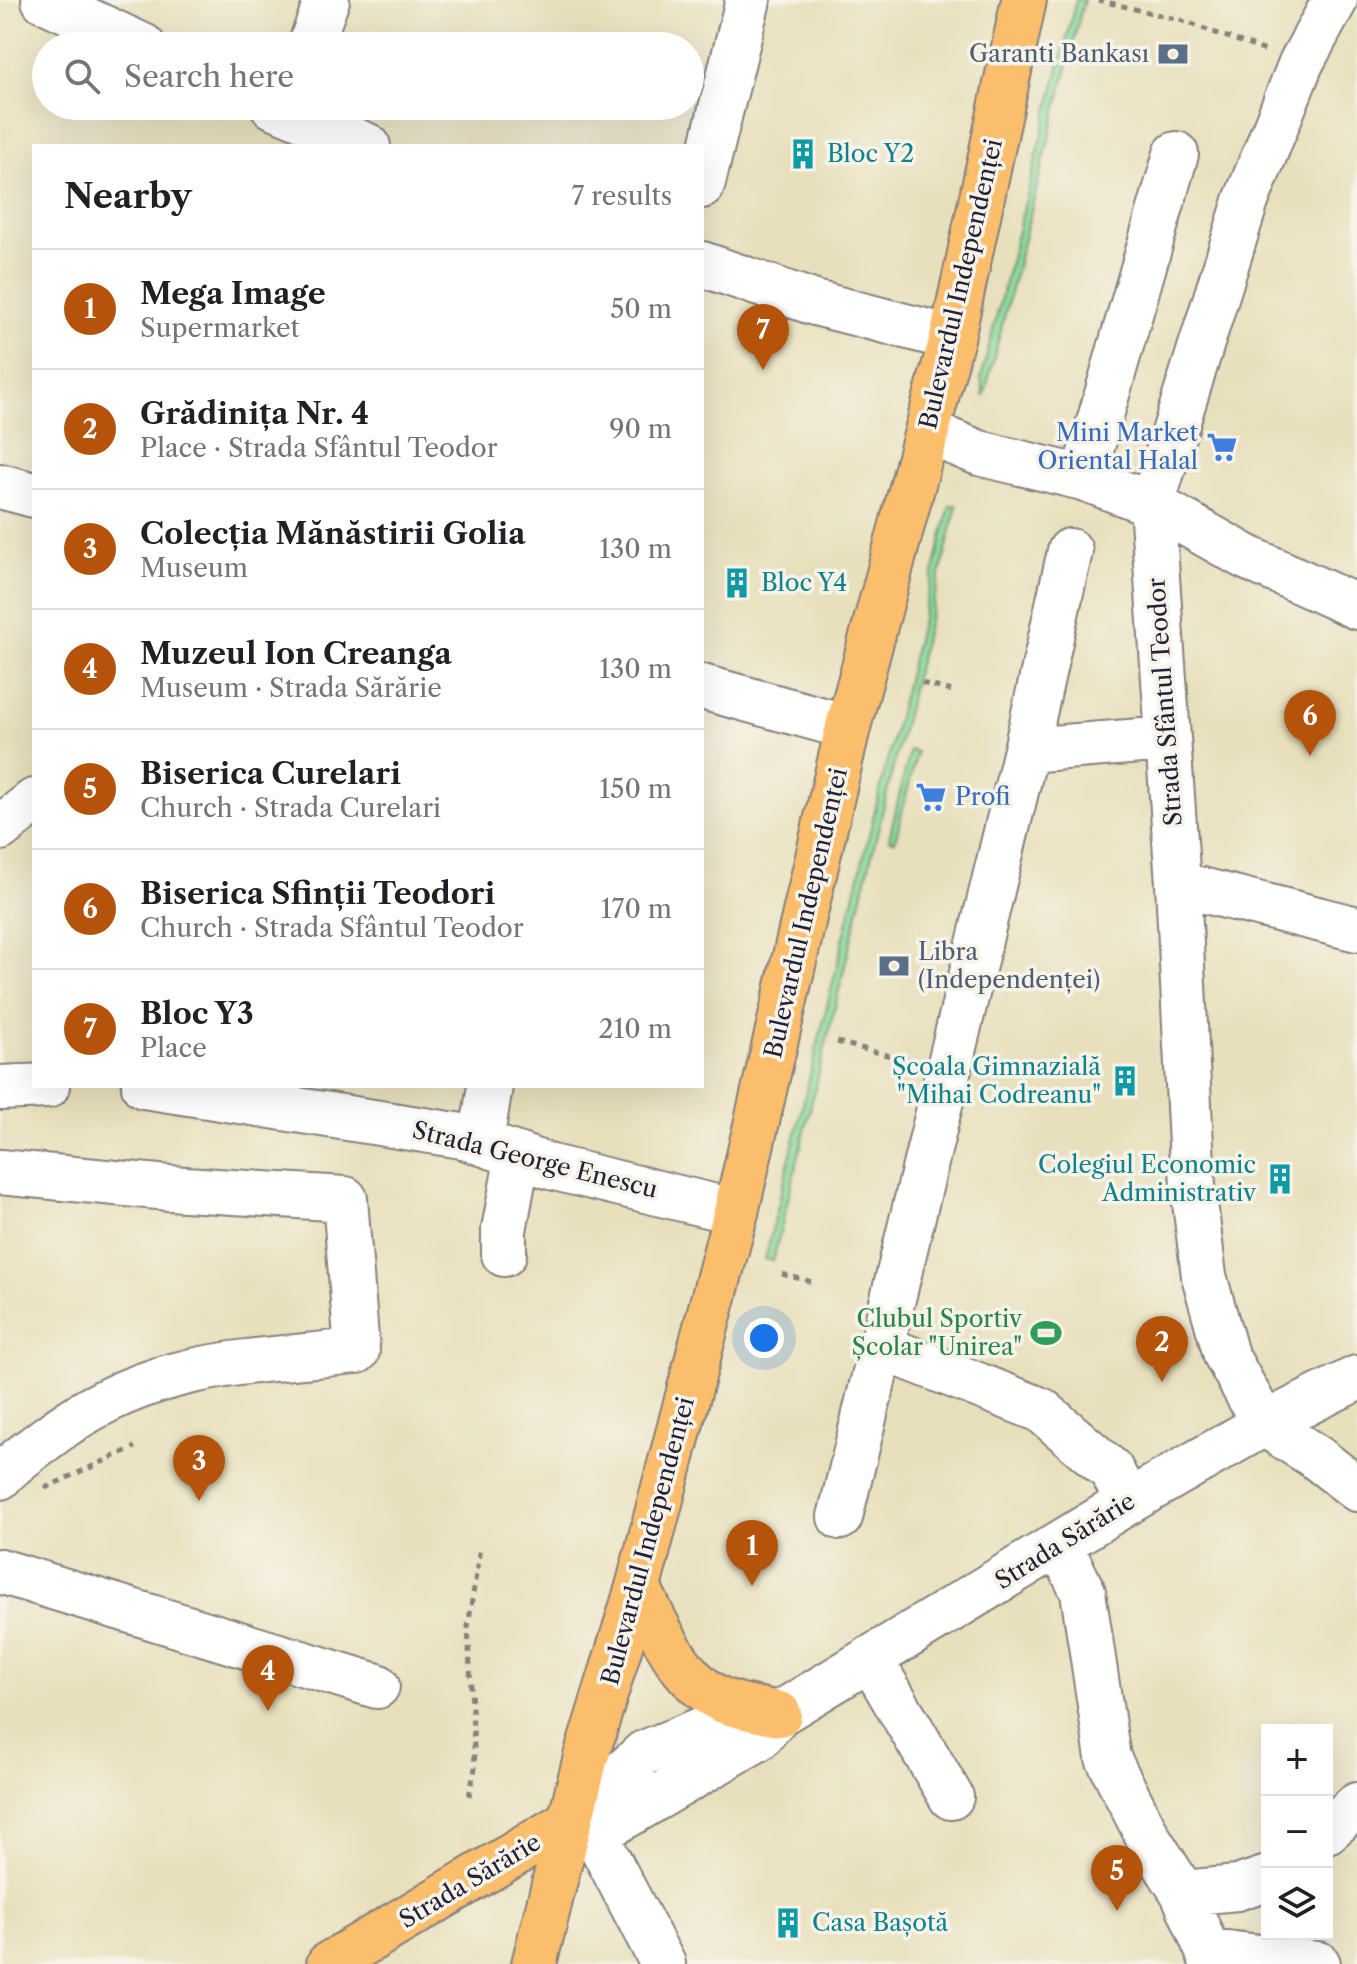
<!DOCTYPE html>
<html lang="en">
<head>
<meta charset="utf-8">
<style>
	body { margin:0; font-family:"Libre Caslon Text",serif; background:#f2f2f2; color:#202124 }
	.controls { position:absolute; right:24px; bottom:24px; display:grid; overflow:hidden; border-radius:0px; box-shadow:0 8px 32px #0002 }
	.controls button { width:72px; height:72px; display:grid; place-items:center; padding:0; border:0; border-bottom:2px solid #e0e0e0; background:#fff; color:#202124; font:40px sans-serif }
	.you { position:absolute; left:764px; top:1338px; width:28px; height:28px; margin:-20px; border:6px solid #fff; border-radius:50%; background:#1a73e8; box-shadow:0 0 0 12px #1a73e833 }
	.badge { display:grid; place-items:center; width:52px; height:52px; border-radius:50%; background:#b45309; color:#fff; font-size:26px; font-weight:700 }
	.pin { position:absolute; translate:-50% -66px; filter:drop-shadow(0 2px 4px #0008) }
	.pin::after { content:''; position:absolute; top:42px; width:28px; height:24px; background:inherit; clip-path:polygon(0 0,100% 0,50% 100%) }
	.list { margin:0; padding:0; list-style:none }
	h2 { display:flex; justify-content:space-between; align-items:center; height:104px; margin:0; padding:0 32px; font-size:34px }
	h2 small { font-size:26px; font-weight:400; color:#757577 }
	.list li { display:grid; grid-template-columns:52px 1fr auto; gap:24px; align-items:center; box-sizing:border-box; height:120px; padding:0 32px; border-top:2px solid #e0e0e0 }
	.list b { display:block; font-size:30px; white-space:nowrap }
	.list p { margin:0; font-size:26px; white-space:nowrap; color:#757577 }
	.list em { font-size:26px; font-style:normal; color:#757577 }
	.icon { flex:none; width:44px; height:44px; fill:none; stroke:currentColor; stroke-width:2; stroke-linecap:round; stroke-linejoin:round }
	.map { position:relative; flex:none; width:1357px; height:1964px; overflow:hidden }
	.search { position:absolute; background:#fff; box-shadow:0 8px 32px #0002; left:32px; top:32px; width:672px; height:88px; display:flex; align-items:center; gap:20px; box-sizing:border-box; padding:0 28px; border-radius:44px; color:#757577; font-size:30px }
	.panel { position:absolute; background:#fff; box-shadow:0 8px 32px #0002; left:32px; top:144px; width:672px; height:944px; border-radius:0px }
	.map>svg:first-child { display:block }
	.green { fill:#89d998; stroke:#567e6a; stroke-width:2 }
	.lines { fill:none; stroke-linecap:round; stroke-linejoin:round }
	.minor-casing { stroke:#85817c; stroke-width:48 }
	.major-casing { stroke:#85817c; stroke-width:48 }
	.path { stroke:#85817c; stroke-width:5; stroke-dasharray:6 6; stroke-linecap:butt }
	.minor { stroke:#fff; stroke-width:44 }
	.major { stroke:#fabe6d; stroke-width:44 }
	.labels { text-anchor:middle; stroke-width:7; stroke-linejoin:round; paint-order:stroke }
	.service-label { font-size:24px; fill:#4e5e75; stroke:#f7f3e8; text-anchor:end }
	.culture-label { font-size:24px; fill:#0d838f; stroke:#f7f3e8; text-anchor:start }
	.street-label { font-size:24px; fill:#22223b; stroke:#f7f3e8 }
	.shop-label { font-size:24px; fill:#366cbe; stroke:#f7f3e8; text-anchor:end }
	.leisure-label { font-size:24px; fill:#27864d; stroke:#f7f3e8; text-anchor:end }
</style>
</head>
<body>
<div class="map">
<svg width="1357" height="1964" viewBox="0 0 1357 1964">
	<rect width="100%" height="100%" fill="#f7f3e8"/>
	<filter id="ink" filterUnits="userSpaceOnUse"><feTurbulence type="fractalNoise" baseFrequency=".0125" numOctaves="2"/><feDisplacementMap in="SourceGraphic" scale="16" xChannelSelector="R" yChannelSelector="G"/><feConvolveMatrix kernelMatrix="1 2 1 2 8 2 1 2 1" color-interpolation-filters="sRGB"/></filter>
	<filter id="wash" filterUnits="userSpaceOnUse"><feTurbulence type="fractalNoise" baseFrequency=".006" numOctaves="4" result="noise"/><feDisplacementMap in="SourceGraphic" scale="32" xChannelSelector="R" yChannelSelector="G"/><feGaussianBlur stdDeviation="1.8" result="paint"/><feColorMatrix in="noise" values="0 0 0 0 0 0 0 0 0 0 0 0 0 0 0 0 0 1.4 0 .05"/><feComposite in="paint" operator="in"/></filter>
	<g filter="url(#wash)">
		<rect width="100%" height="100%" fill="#e8e0bc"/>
		<!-- green -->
		<path class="green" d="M1076,0H1084L984,397L981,378Z
			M950,505H957L773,1261L765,1259Z
			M910,750L917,752L895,841L889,839Z"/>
	</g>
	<g filter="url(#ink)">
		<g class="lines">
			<!-- minor casing -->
			<g class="minor-casing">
				<path id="minor" d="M44,0L143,46
					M1335,0L1301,63L1246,201L1152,504L1178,884L1193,1186L1204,1276L1226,1355L1264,1424L1316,1457L1357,1489
					M310,46L327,0
					M273,106L368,146
					M702,186L748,0
					M702,264L815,303L952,338
					M928,432L979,453L1083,478L1152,504L1246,557L1357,607
					M1083,478L1176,154
					M0,486L34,495
					M702,687L848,727
					M1026,750L1070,551
					M0,828L34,801
					M1178,884L1357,929
					M144,1086L462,1136L551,1167L736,1212
					M0,1088L47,1086
					M481,1142L490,1086
					M0,1172L169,1188L345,1199L357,1351C240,1363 145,1362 47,1438C31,1450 13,1462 0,1477
					M504,1254V1230L518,1155
					M881,1347L1041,1410L1111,1470L1128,1502
					M840,1517L1026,750L1167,739
					M1060,1545L1083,1592L1108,1758L1149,1839L1183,1893L1213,1964
					M0,1571L377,1686
					M871,1660L951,1797
					M1327,1831L1357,1805
					M595,1834L570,1821L644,1753L721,1722L779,1714L1128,1502L1264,1424L1357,1378
					M595,1834L759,1738L779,1714
					M595,1834L663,1964
					M1183,1893L1237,1888L1267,1878
					M1210,1951L1318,1964"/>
			</g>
			<!-- major casing -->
			<g class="major-casing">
				<path id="major" d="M638,1587C658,1626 679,1683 724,1701C741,1707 760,1710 779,1714
					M329,1964L570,1821
					M534,1964L586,1757L638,1587L736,1212L848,727L952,338L1024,0"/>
			</g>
			<!-- path -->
			<path class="path" d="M1098,0L1180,20L1266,51
				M922,683L952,691
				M837,1042L914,1062
				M782,1274L812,1282
				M45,1488L135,1447
				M469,1796L475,1768L468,1627L480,1547"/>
			<!-- minor -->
			<use href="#minor" class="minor"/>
			<!-- major -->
			<use href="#major" class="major"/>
		</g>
	</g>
	<!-- icons -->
	<defs>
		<g id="bank-bare" transform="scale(2.4)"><path d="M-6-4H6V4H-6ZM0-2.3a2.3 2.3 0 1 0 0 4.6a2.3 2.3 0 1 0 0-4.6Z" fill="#5c6f8a" stroke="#f7f3e8" stroke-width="2.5" paint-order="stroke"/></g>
		<g id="building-bare" transform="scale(2.4)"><path d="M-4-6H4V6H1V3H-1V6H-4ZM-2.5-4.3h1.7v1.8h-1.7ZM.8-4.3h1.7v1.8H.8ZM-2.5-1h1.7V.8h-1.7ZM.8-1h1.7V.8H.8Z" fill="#0f9aa8" stroke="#f7f3e8" stroke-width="2.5" paint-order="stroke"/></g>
		<g id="supermarket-bare" transform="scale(2.4)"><path d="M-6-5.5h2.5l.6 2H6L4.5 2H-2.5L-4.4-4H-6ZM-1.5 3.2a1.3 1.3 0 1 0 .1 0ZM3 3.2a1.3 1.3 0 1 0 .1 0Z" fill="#3f7fe0" stroke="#f7f3e8" stroke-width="2.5" paint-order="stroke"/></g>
		<g id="stadium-bare" transform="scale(2.4)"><path d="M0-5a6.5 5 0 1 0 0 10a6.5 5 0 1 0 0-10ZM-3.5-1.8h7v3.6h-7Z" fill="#2e9e5b" stroke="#f7f3e8" stroke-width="2.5" paint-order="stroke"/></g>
	</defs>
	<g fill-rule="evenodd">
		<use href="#bank-bare" x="1173" y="54"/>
		<use href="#building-bare" x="803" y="154"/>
		<use href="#supermarket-bare" x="1222" y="447"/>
		<use href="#building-bare" x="737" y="583"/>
		<use href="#supermarket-bare" x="931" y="797"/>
		<use href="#bank-bare" x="894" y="966"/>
		<use href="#building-bare" x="1125" y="1081"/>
		<use href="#building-bare" x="1280" y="1179"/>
		<use href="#stadium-bare" x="1046" y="1333"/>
		<use href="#building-bare" x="788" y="1923"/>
	</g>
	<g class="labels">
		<!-- service labels -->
		<g class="service-label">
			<text x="1149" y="62">Garanti Bankası</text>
			<text x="918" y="960" text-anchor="start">Libra<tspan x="918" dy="28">(Independenței)</tspan></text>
		</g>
		<!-- culture labels -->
		<g class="culture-label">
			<text x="827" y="162">Bloc Y2</text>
			<text x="761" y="591">Bloc Y4</text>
			<text x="1101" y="1075" text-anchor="end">Școala Gimnazială<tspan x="1101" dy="28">"Mihai Codreanu"</tspan></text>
			<text x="1256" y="1173" text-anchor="end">Colegiul Economic<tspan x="1256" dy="28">Administrativ</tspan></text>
			<text x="812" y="1931">Casa Bașotă</text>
		</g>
		<!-- street labels -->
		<g class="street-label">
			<text transform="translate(961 284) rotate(-77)" y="8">Bulevardul Independenței</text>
			<text transform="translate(1165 702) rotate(-94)" y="8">Strada Sfântul Teodor</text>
			<text transform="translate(806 913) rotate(-77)" y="8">Bulevardul Independenței</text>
			<text transform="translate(535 1160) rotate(14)" y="8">Strada George Enescu</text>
			<text transform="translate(648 1541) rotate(-75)" y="8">Bulevardul Independenței</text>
			<text transform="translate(1065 1541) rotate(-32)" y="8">Strada Sărărie</text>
			<text transform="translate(470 1881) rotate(-31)" y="8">Strada Sărărie</text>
		</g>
		<!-- shop labels -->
		<g class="shop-label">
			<text x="1198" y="441">Mini Market<tspan x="1198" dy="28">Oriental Halal</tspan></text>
			<text x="955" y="805" text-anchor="start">Profi</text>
		</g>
		<!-- leisure labels -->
		<g class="leisure-label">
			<text x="1022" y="1327">Clubul Sportiv<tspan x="1022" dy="28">Școlar "Unirea"</tspan></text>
		</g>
	</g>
</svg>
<div class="controls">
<button>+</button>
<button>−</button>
<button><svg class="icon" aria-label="layers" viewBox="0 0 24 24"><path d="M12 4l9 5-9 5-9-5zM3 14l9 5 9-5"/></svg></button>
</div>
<div class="you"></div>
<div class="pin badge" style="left:752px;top:1586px">1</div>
<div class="pin badge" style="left:1162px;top:1382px">2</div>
<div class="pin badge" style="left:199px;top:1501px">3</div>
<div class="pin badge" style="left:268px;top:1711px">4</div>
<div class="pin badge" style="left:1117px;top:1911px">5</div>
<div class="pin badge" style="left:1310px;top:756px">6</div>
<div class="pin badge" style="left:763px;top:370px">7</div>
<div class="search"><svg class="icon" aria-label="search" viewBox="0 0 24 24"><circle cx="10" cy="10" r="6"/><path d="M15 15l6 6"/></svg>Search here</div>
<section class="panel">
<h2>Nearby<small>7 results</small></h2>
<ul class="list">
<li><span class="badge">1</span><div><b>Mega Image</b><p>Supermarket</p></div><em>50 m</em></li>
<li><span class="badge">2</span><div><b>Grădinița Nr. 4</b><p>Place · Strada Sfântul Teodor</p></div><em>90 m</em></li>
<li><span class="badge">3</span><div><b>Colecția Mănăstirii Golia</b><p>Museum</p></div><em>130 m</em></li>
<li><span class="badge">4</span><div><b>Muzeul Ion Creanga</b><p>Museum · Strada Sărărie</p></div><em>130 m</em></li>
<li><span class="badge">5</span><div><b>Biserica Curelari</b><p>Church · Strada Curelari</p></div><em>150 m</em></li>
<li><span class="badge">6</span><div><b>Biserica Sfinții Teodori</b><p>Church · Strada Sfântul Teodor</p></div><em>170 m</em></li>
<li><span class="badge">7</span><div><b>Bloc Y3</b><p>Place</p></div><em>210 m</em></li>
</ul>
</section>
</div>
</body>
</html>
